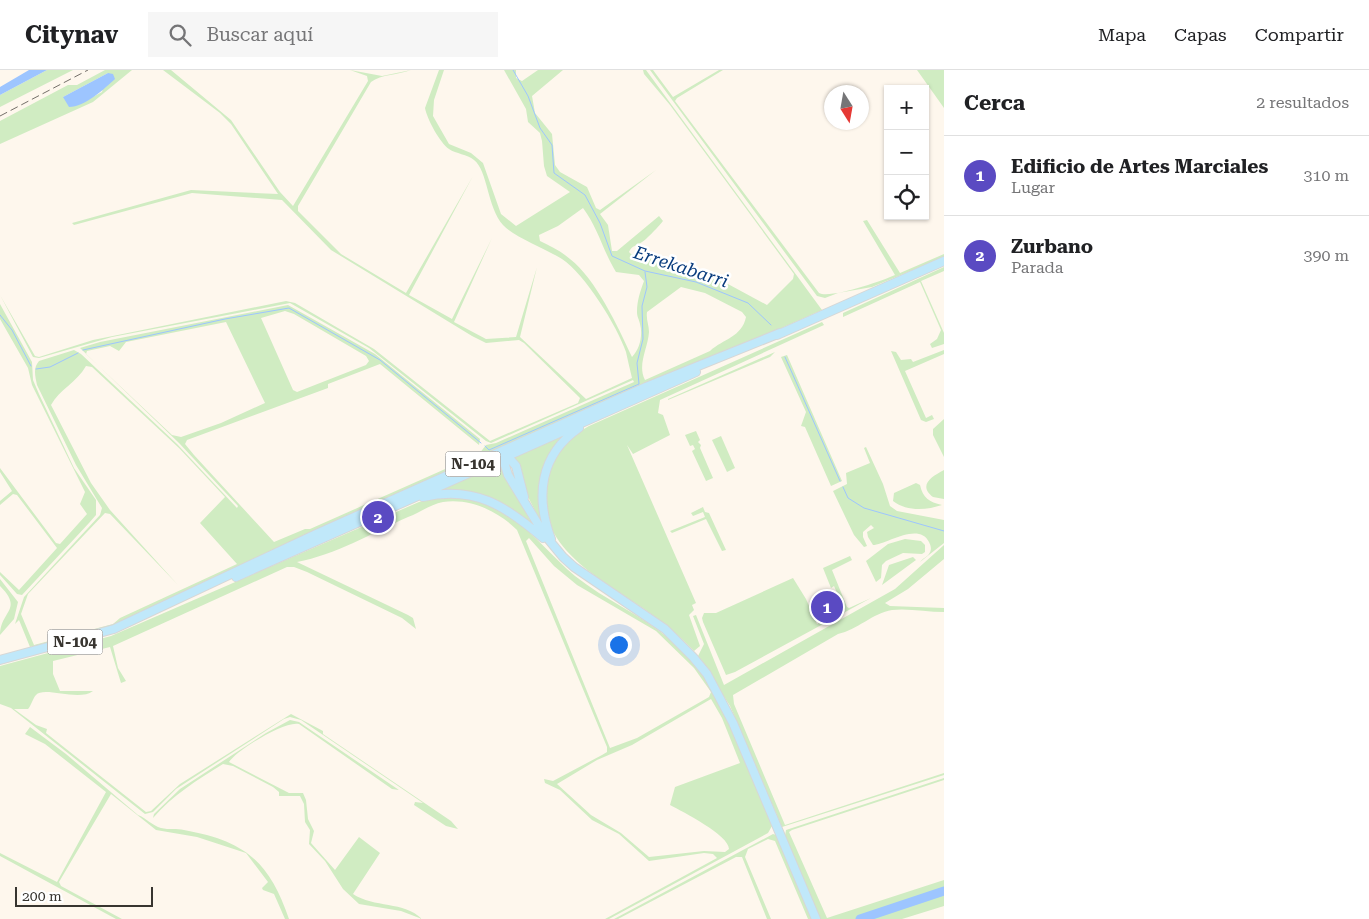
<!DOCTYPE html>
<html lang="es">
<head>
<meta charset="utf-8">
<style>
	body { margin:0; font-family:"Roboto Serif",serif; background:#f6f6f6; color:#202124 }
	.controls { position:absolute; right:15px; top:15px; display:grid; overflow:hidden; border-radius:0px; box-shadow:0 1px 4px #0004 }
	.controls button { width:45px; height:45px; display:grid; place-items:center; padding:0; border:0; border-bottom:1px solid #e0e0e0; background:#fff; color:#202124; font:25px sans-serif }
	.compass { position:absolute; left:824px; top:15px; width:45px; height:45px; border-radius:50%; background:#fff; box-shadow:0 1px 4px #0004; rotate:169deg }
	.scale { position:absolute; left:15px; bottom:12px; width:138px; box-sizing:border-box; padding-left:5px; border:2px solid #383530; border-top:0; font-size:14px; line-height:18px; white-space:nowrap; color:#383530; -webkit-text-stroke:4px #fff; paint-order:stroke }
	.you { position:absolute; left:618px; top:574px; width:18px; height:18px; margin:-12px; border:4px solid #fff; border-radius:50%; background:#1a73e8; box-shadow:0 0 0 8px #1a73e833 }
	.badge { display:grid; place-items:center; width:32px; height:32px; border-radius:50%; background:#5a4ac2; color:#fff; font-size:16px; font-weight:700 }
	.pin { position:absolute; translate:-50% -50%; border:2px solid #fff; box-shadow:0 1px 5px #0006 }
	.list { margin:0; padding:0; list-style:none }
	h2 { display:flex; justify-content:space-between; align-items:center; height:65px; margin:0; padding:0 20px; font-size:21px }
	h2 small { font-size:16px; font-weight:400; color:#757577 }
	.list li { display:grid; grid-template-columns:32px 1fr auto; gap:15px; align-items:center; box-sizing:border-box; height:80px; padding:0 20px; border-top:1px solid #e0e0e0 }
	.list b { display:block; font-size:19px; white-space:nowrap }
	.list p { margin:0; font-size:16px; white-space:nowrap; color:#757577 }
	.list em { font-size:16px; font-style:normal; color:#757577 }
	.icon { flex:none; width:28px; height:28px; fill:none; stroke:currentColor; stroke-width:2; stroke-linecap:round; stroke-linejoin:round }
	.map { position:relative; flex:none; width:944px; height:849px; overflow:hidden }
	header { display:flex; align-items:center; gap:30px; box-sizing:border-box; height:70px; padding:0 25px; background:#fff; border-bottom:1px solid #e0e0e0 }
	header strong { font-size:24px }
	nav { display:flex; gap:28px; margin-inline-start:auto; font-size:18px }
	.search { width:350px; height:45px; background:#f6f6f6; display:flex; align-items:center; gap:12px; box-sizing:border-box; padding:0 18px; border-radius:0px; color:#757577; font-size:19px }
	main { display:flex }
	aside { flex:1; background:#fff }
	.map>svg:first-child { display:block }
	.green { fill:#d0ecc2; fill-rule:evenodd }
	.water { fill:#9dc5ff }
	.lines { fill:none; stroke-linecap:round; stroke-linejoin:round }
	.stream { stroke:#9dc5ff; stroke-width:1 }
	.river { stroke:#9dc5ff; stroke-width:9 }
	.major-casing { stroke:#d7d7d6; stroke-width:10 }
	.major { stroke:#c0e8fa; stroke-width:8 }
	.rail { stroke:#746f69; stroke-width:1; stroke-dasharray:8 4; stroke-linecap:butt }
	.labels { text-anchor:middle; stroke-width:5; stroke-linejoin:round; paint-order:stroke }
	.shield { fill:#fff; stroke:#74726e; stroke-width:1 }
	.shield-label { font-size:15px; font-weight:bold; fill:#383530 }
	.water-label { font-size:18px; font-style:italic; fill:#083b7d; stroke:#fff }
</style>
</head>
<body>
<header>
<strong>Citynav</strong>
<div class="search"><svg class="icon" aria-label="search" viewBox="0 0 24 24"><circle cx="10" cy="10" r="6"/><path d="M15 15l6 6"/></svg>Buscar aquí</div>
<nav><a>Mapa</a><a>Capas</a><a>Compartir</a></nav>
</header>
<main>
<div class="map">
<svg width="944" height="849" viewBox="0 0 944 849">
	<rect width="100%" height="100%" fill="#fef7ed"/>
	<!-- green -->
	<path class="green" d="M47,0H73L0,37V25Z
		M105,0H132L93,32L0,74V51L68,15H77ZM108,3L102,22L89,29L63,27Z
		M163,0H171L231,50L280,122L293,136L368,11L367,6L350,0L382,6L411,0C399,5 381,4 371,12L298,136V141L341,184L406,223L473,106L409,225L452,249L492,168L454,252L486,269L516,267L537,197L520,267L586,329L632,308C630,300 628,291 626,282C617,256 585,204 562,189C546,179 514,167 503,155C487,137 488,101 474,90C467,84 456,84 449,79C440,73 427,49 425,38L439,0H444L434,30L433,46L449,74L471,83L483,93L501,144L516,156L570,122L547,106L544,96L542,71L540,63L528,52L526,39L504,0H516V8L522,11L538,0H563L532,26L535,43L552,64L555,95L560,102L587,117L596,138L600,140L656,100L600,144L608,155L612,181H617L659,146L663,151C660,155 646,170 642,172C637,176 632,175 629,182L631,184L678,194L715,207L767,235L793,209L794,204L670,35L644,4L643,0H646L822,240L104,559L30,577L19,550L15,554L24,527L100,445L102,438L76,395L37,315C35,305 33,298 39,291L74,280L81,284L177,374L237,438L238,436L179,373L80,278L100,272L288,235L375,284L480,369L479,375L380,294L328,314V318L187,370L185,374L194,385L274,472L305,459H310L479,384L486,375L496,373L634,312L633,310L491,373L486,371L369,278L290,233L112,267L39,288L33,287L0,225L35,286L39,287L93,270L286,231L295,233L374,279L490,371L578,333L580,328L524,273L519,270L486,273L472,266L331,180L282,130L192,123L74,155L72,153L191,120L278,124L231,54L220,43ZM583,138C598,158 603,181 616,202L639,205L644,211C640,222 637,231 637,242C637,247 639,249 640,254C643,265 640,279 632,287C618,257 596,209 570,189C561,181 550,176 540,171L539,165L558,156ZM681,217L705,223L742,242L746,247C742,267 723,269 710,281L645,310C637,295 648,278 649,262C649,255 646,250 647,242ZM285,241L294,244L366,286L369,291L366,295L297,322L293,320L261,248ZM226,252L265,333L221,353L181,367L172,365L86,284L87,281L110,276L119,281L126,272ZM86,296L92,297L179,378L225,427L200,453L237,494L120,548L113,554L34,575L21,544L28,524L105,443L110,444L178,515L110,440L91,413L51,335C59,320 77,312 86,296Z
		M650,0H653L673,27L719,0H723L677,28L675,31L819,223C830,229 882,211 895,205L863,151L867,150L900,203L944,184V187L872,217L838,223L825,228L817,226Z
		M917,0H944V38Z
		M944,197V201L921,211L944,263V274L932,278L930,274L937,269L941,260L920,212L843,247V243Z
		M0,234L32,292L33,310L39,324L74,398L96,430V445L89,453L22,525L17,524L0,505V502L19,520L57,478L17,425L13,424L0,435V431L12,421L0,402V398L56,473L60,474L87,444L80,434L85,422L32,315L28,298L0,249Z
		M822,252L824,255L660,330L658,343L663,345L670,365L633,384L627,375L696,533L692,535L694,540L689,545L700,576L694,581C681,568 669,557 654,546C607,511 525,477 549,403C556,382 569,367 589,356Z
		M944,280V284L905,301L926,348L932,345L934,349L926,352L921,350L891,281L896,282L901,290L911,289L913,292Z
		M775,282L770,287L668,330V329Z
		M787,285L842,411L831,416L805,357L801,356L806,342L781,287Z
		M944,349V387L933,365V359Z
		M696,361L700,370L698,372L701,375L700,378L713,408L706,411L692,381L695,379L693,375L690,376L685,365Z
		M567,363C551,385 536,404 539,433C539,441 543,449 543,456L528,427L514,387Z
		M721,366L735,398L727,402L712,370Z
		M866,377L883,414L890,436L897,441L944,450V473L920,492C923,488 927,487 929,484C932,480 931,476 929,472C919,451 885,475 873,475L868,467L867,462L874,458L871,455L863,462V467L867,476L864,477L854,465L833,421L847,414L846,403L870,393L864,378Z
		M500,393L503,402L534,457L508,437L435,422Z
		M944,400V429L933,427C918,415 931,407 944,400Z
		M916,413L920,415C923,428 929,432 942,435C927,440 907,442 893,431L894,423Z
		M463,427C472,429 484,430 492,435C525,452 547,482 575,506C605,530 642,545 672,571C725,617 746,693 772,756L768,763L609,849H605L717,788L713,784L704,783L649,791L619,764L592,750L560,720L545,713L544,709L553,711L602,685L607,682V677L517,460C498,441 470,428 443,432C431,434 419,443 408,447C372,463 335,485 297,492L408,545L413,548L416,559L402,548L307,502L294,497H287L113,576L118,598L126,611L121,613L110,577L53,591V604L60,621H93C79,632 44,616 36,625C33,628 31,636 28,639H14L36,655L47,659L46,663L146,742L151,741L180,714L291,644L323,661V664L451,751L458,759L446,756L414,735L415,732L423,733L301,650L290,647L284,649L176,719L153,742L145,744L11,638L0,634V596L111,566L419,432L432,428ZM529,468L554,496L577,515L656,561L694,598L711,622L709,627L637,668L610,678L526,471ZM711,629L722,648L740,693L675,717L670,735C683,742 729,765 729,779L725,782L704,781L649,787L621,763L591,745L557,714L597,690L632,675Z
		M703,437L705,442L709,443L726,480L722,481L706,449L672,463L670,461L705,447L703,442L693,446L691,443Z
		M905,469L921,471L925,475V482L922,484L903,483L886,491L882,495L881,508L876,512L866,491L888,474Z
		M944,475V489L908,519L885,533L890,536L944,538V542C927,542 908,538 892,540C873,543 857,560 838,564L733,625L734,634L785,755L944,703V705L782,757L730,636L698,586L704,574L693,546L696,545L724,615L895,519Z
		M850,486L852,490L832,500L847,537L849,538L871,528L735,602L726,605L703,552L702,548L704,543H716L793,508L806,529L817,554L845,541L834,516L831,518L823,498Z
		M913,487L916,490L882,515L889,495Z
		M0,509L18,532L14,549L0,565C0,541 24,540 0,516Z
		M290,650L299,652L399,720L392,719L299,654C285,650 236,681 229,692L289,723H303L306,730L308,749L314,761L311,773L335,800L359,767L380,783L353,824C374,838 404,831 422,849L401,841L359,834L343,819L325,791L309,774L310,760L305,752L304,734L300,726H279V722L273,717L233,696L223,694C197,710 173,725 153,748L154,744L180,719L266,663Z
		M30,657L66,684L138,745C146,748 153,756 161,758C169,760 177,758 184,760C245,771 269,791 289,849H285L274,824L263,820L262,818L268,812L246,783L197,767L156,760L111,724L59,812L61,816L122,849H116L0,786V783L57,812L106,722L45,674L25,664Z
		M944,708V710L792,760L789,762L827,848L944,810V836L902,849H819L788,775L785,766L786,760Z
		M773,764L776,765L812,849H808L775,771L768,769L748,779L745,787L771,849H767L742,787H736L618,849H614Z"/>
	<!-- water -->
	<path class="water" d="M29,0H47L0,25V17Z
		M108,3L113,4L115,9C104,19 85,37 69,37L63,27Z"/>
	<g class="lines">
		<!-- stream -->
		<path class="stream" d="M513,0L528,26L540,58L552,75L554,103L585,125L600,153L612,186L645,201L696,212L748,233L771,255
			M0,245L12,260L31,296
			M83,280L225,249L289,238L380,290L481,373
			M785,287L840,411
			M36,299L50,297L78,283
			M485,376L489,380L639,314L637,293L643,269L642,236L647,217L645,202
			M843,417L848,428L864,438L944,461"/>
		<!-- river -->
		<path class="river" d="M860,849L944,821"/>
		<!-- major casing -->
		<g class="major-casing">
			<path id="major" d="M777,265L944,191
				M506,385L504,392L508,405L544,464L563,487L574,497L665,559L693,587L707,604L733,653L816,849
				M503,387L509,388L516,396L524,427
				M423,427C474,415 506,436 543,468
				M551,469C535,426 540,385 579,358
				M236,507L696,302
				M0,590L114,559L316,464L520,373L646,317L780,263"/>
		</g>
		<!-- major -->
		<use href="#major" class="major"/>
		<!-- rail -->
		<path class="rail" d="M0,46L88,0"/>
	</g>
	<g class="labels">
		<!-- shield labels -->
		<g class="shield">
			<rect x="445.5" y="381.5" width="55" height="25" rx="4"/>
			<rect x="47.5" y="559.5" width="55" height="25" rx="4"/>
		</g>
		<g class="shield-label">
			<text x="473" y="399">N-104</text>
			<text x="75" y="577">N-104</text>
		</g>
		<!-- water labels -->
		<g class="water-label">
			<text transform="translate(681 197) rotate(18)" y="6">Errekabarri</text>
		</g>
	</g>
</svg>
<div class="controls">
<button>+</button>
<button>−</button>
<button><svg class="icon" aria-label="locate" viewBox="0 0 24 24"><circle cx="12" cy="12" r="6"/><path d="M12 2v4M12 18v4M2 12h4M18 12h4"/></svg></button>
</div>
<svg class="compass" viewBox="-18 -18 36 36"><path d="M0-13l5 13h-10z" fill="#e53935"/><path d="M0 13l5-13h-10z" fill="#757577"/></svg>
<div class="scale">200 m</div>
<div class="you"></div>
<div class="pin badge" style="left:827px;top:537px">1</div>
<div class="pin badge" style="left:378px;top:447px">2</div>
</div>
<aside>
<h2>Cerca<small>2 resultados</small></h2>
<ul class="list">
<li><span class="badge">1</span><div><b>Edificio de Artes Marciales</b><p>Lugar</p></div><em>310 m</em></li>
<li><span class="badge">2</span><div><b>Zurbano</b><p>Parada</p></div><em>390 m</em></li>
</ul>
</aside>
</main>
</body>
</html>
